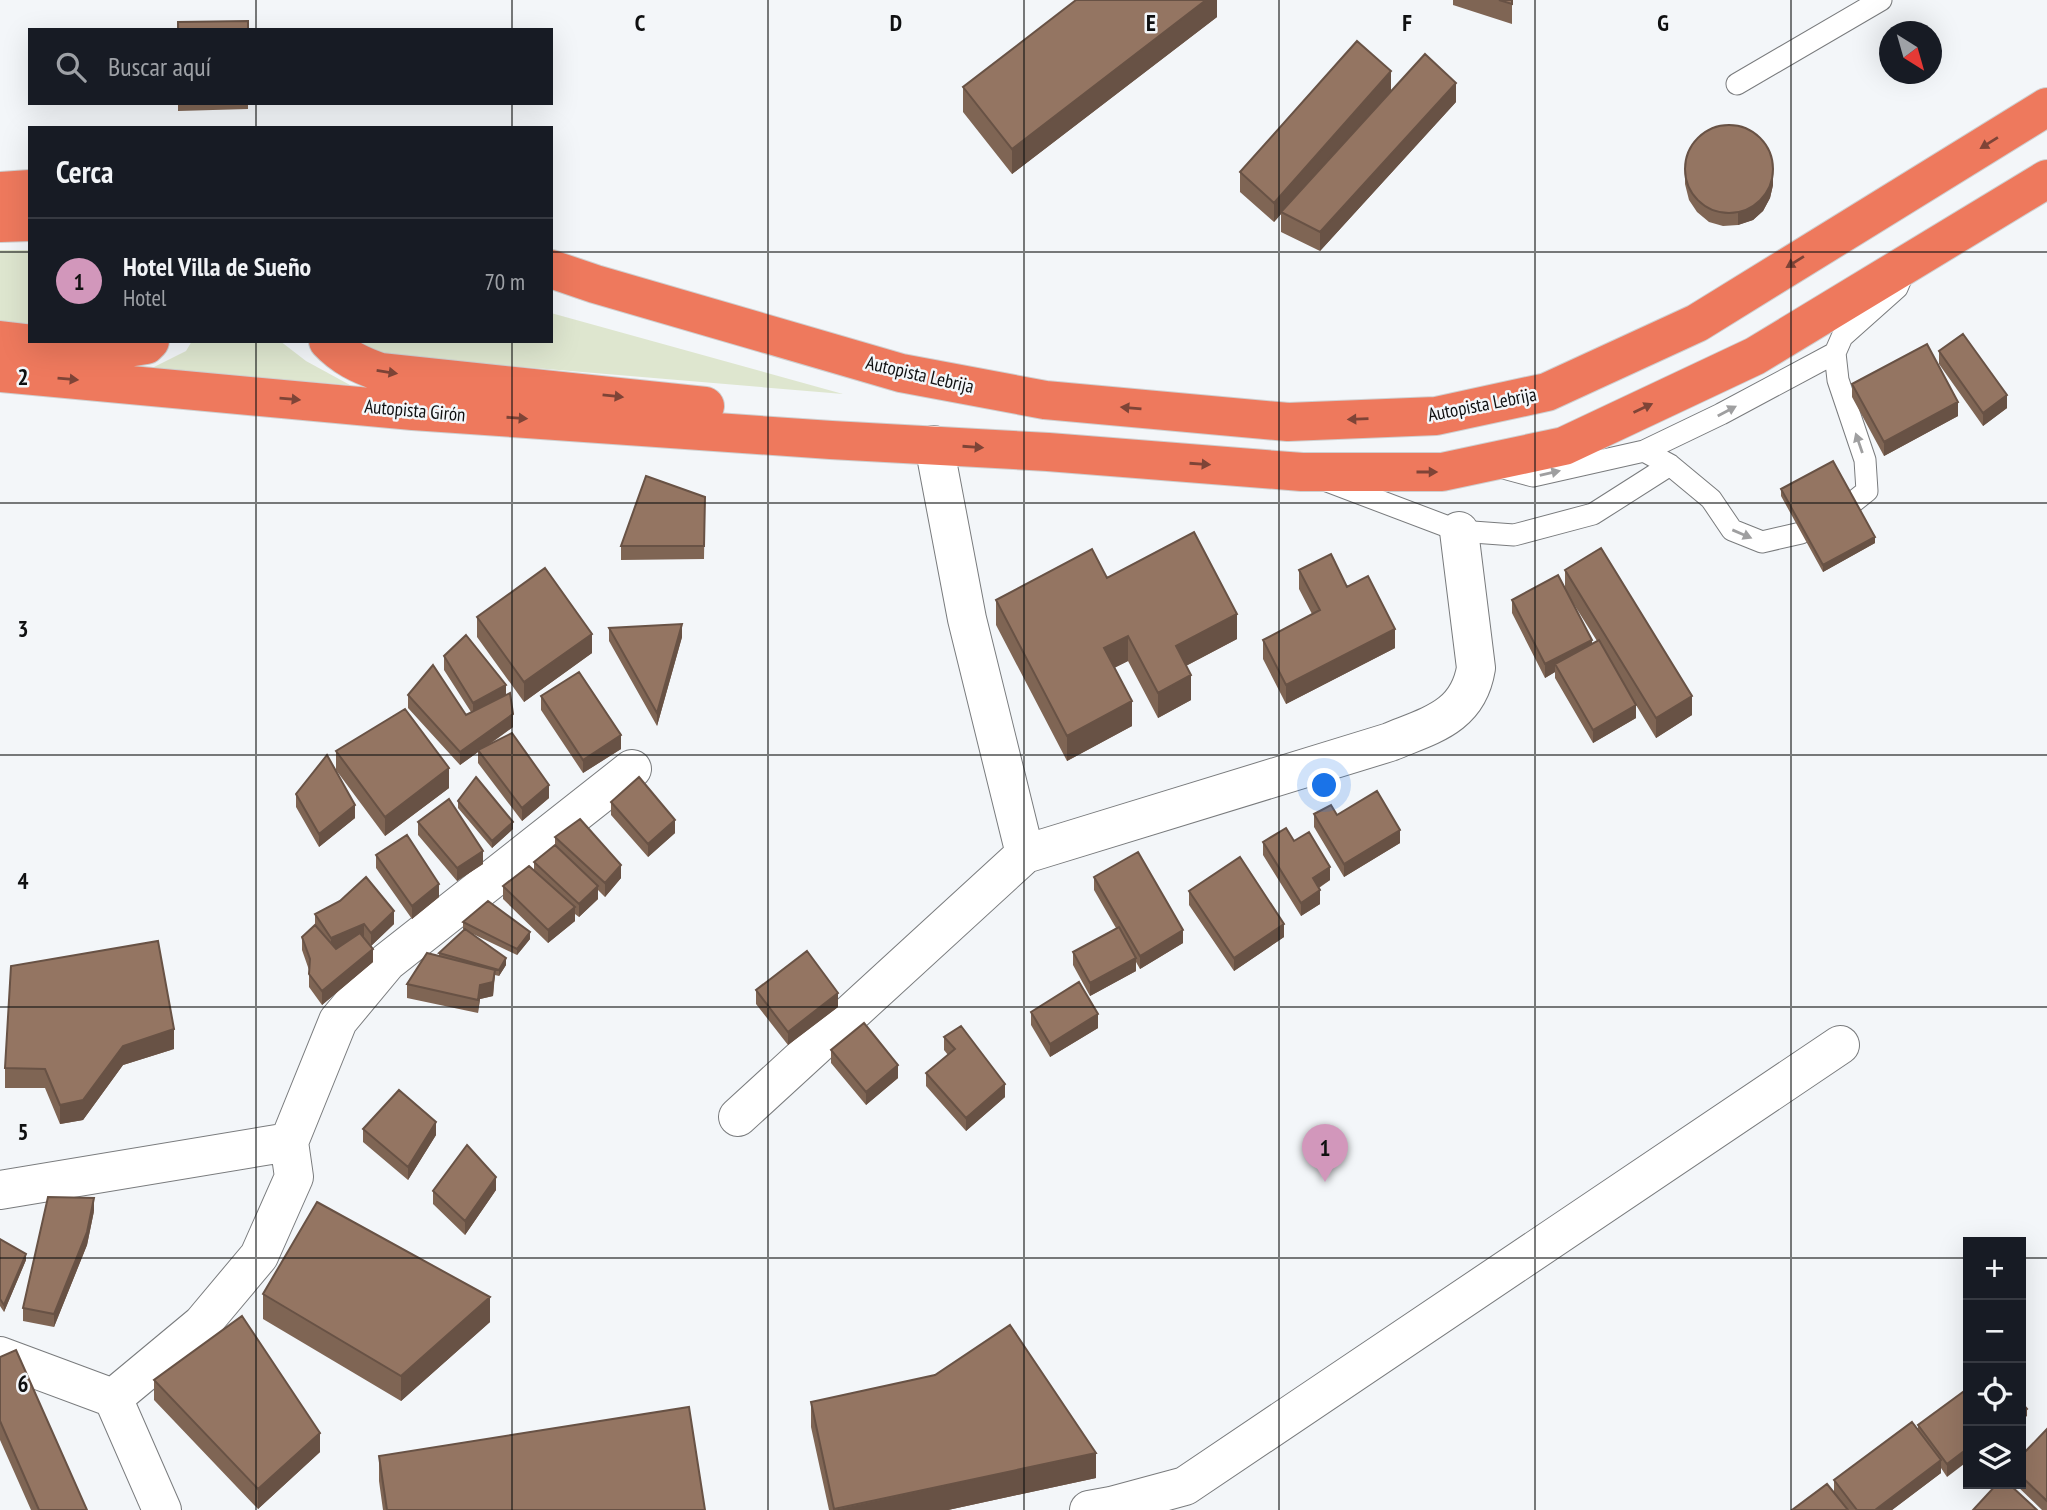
<!DOCTYPE html>
<html lang="es">
<head>
<meta charset="utf-8">
<style>
	body { margin:0; font-family:"PT Sans Narrow",sans-serif; background:#242831; color:#f1f3f6 }
	.controls { position:absolute; right:21px; bottom:21px; display:grid; overflow:hidden; border-radius:0px; box-shadow:0 7px 28px #0002 }
	.controls button { width:63px; height:63px; display:grid; place-items:center; padding:0; border:0; border-bottom:2px solid #363941; background:#171b24; color:#f1f3f6; font:35px sans-serif }
	.compass { position:absolute; left:1879px; top:21px; width:63px; height:63px; border-radius:50%; background:#171b24; box-shadow:0 7px 28px #0002; rotate:143deg }
	.you { position:absolute; left:1325px; top:786px; width:24px; height:24px; margin:-18px; border:5px solid #fff; border-radius:50%; background:#1a73e8; box-shadow:0 0 0 10px #1a73e833 }
	.badge { display:grid; place-items:center; width:46px; height:46px; border-radius:50%; background:#d297bb; color:#111; font-size:23px; font-weight:700 }
	.pin { position:absolute; translate:-50% -58px; filter:drop-shadow(0 2px 4px #0008) }
	.pin::after { content:''; position:absolute; top:37px; width:24px; height:21px; background:inherit; clip-path:polygon(0 0,100% 0,50% 100%) }
	.list { margin:0; padding:0; list-style:none }
	h2 { display:flex; justify-content:space-between; align-items:center; height:91px; margin:0; padding:0 28px; font-size:30px }
	h2 small { font-size:23px; font-weight:400; color:#9ea1a6 }
	.list li { display:grid; grid-template-columns:46px 1fr auto; gap:21px; align-items:center; box-sizing:border-box; height:126px; padding:0 28px; border-top:2px solid #363941 }
	.list b { display:block; font-size:26px; white-space:nowrap }
	.list p { margin:0; font-size:23px; white-space:nowrap; color:#9ea1a6 }
	.list em { font-size:23px; font-style:normal; color:#9ea1a6 }
	.icon { flex:none; width:38px; height:38px; fill:none; stroke:currentColor; stroke-width:2; stroke-linecap:round; stroke-linejoin:round }
	.map { position:relative; flex:none; width:2047px; height:1510px; overflow:hidden }
	.search { position:absolute; background:#171b24; box-shadow:0 7px 28px #0002; left:28px; top:28px; width:525px; height:77px; display:flex; align-items:center; gap:18px; box-sizing:border-box; padding:0 24px; border-radius:0px; color:#9ea1a6; font-size:26px }
	.panel { position:absolute; background:#171b24; box-shadow:0 7px 28px #0002; left:28px; top:126px; width:525px; height:217px; border-radius:0px }
	.map>svg:first-child { display:block }
	.green { fill:#dee6cf }
	.lines { fill:none; stroke-linecap:round; stroke-linejoin:round }
	.lane-casing { stroke:#797b7d; stroke-width:23 }
	.street-casing { stroke:#797b7d; stroke-width:40 }
	.highway-casing { stroke:#cfcfcf; stroke-width:40 }
	.lane { stroke:#fff; stroke-width:21 }
	.street { stroke:#fff; stroke-width:38 }
	.highway { stroke:#ee795d; stroke-width:38 }
	.wall { fill:#7f6554; fill-rule:evenodd }
	.shaded-wall { fill:#685245 }
	.building { fill:#947562; stroke:#685245; stroke-width:2 }
	.oneway { fill:#7e4437 }
	.oneway2 { fill:#9f9fa0 }
	.grid { fill:none; stroke:#0f1011; stroke-width:2; stroke-opacity:0.55 }
	.labels { text-anchor:middle; stroke-width:5; stroke-linejoin:round; paint-order:stroke }
	.street-label { font-size:19px; fill:#0f1011; stroke:#f3f6f9 }
	.grid-label { font-size:23px; text-anchor:middle; font-weight:bold; fill:#0f1011; stroke:#f3f6f9; stroke-width:5; stroke-linejoin:round; paint-order:stroke }
</style>
</head>
<body>
<div class="map">
<svg width="2047" height="1510" viewBox="0 0 2047 1510">
	<rect width="100%" height="100%" fill="#f3f6f9"/>
	<!-- green -->
	<path class="green" d="M0,250H30V324L0,322Z
		M551,313L843,394L368,354L353,341H551Z
		M192,341H280L306,361L350,385L150,369L186,351Z"/>
	<g class="lines">
		<!-- lane casing -->
		<g class="lane-casing">
			<path id="lane" d="M1737,84L1881,0
				M1644,451L1721,414L1835,353
				M1496,466L1533,476L1644,451L1670,465L1711,499L1732,530L1762,542L1801,533
				M1327,481L1459,531L1514,535L1593,514L1670,465
				M1852,503L1867,491L1865,460L1838,380L1835,353L1842,337L1897,288L1900,281"/>
		</g>
		<!-- street casing -->
		<g class="street-casing">
			<path id="street" d="M934,445L967,619L1025,854
				M738,1117L1025,854L1390,742C1431,725 1468,717 1476,668L1459,531
				M0,1190L289,1142
				M0,1356L113,1398L162,1510
				M113,1398L202,1324L259,1256L294,1177L289,1142L338,1021L387,962L632,769
				M1089,1510L1111,1506L1185,1486L1840,1045"/>
		</g>
		<!-- highway casing -->
		<g class="highway-casing">
			<path id="highway" d="M0,191L30,189
				M0,223L30,222
				M551,269L595,284L901,373L1045,400L1288,422L1436,416L1547,392L1697,323L2047,107
				M0,340L103,352L146,345L150,341
				M328,341C343,357 360,365 380,372L705,406
				M0,373L413,411L831,440L1048,452L1302,472H1442L1564,446L1755,356L2047,179"/>
		</g>
		<!-- lane -->
		<use href="#lane" class="lane"/>
		<!-- street -->
		<use href="#street" class="street"/>
		<!-- highway -->
		<use href="#highway" class="highway"/>
	</g>
	<!-- wall -->
	<path class="wall" d="M1217,0V17L1012,174L963,112V87Z
		M1453,0H1512V24L1453,5Z
		M1391,91L1357,128L1456,102L1320,251L1281,232V214L1274,222L1240,192V172Z
		M178,103H248V109L178,111Z
		M1685,171L1773,185L1770,198L1763,211L1753,220L1738,225L1723,226L1709,222L1697,212L1689,200L1685,184Z
		M1939,351L2007,408L1983,426L1939,364Z
		M1852,384L1958,416L1884,456L1852,397Z
		M1781,489L1875,543L1823,572L1781,496Z
		M705,497L704,559L621,560V546Z
		M1299,570L1347,587L1395,648L1286,704L1263,659V640L1312,614L1299,589Z
		M1565,570L1692,715L1656,738L1636,705V718L1593,743L1555,678V672L1545,678L1512,613V600L1565,589ZM1568,595L1597,641L1592,643Z
		M1107,578L1237,639L1186,666L1191,700L1158,718L1128,661L1114,668L1132,726L1067,761L996,625V600Z
		M477,617L592,653L524,702L477,637Z
		M609,628L682,637L657,726L609,641Z
		M444,656L506,695L513,727L490,744L549,798L522,821L478,763V752L460,765L408,708V695L466,715L471,712L444,670Z
		M541,696L621,749L583,773L541,710Z
		M336,751L449,788L385,836L336,770Z
		M296,794L355,818L319,847L296,807Z
		M458,801L513,829L492,848L458,808Z
		M611,802L675,833L648,857L611,815Z
		M1314,814L1337,815L1400,843L1344,877L1314,827Z
		M418,822L483,864L457,881L418,835Z
		M555,837L621,878L605,897L598,890V899L579,917L575,914V921L548,943L503,899V886L534,870V862L555,845Z
		M1294,841L1330,880L1319,888L1320,904L1301,916L1263,855V842Z
		M376,855L439,897L412,919L376,868Z
		M1094,877L1183,943L1140,969L1136,962V971L1090,996L1073,965V952L1116,928L1094,890Z
		M1189,891L1284,937L1234,971L1189,905Z
		M315,914L394,924L371,946L373,962L322,1005L309,987V970L302,950V937L315,925Z
		M463,922L530,939L517,955L473,934L506,965L499,976L495,975L493,996L480,999L478,1013L407,998V984L439,956V953L464,930L463,929Z
		M756,990L838,1007L788,1045L756,1004Z
		M1031,1012L1098,1028L1050,1057L1031,1025Z
		M944,1037L1005,1097L966,1131L926,1086V1073L948,1055L944,1050Z
		M174,1049L123,1065L83,1120L60,1124L45,1088H5V1068Z
		M831,1050L898,1078L866,1105L831,1063Z
		M363,1129L436,1135L408,1180L363,1142Z
		M496,1190L465,1235L433,1204V1191Z
		M94,1211L87,1245L54,1327L23,1321V1308Z
		M0,1239L26,1260L4,1312L0,1306Z
		M263,1294L490,1322L401,1401L263,1319Z
		M0,1357L87,1510H31L0,1440Z
		M154,1380L320,1452L258,1509L154,1400Z
		M1967,1389L1947,1477L1941,1468V1473L1892,1510H1792L1834,1493V1480L1918,1429V1425Z
		M811,1402L1096,1478L948,1510H829L811,1427Z
		M2047,1429V1510H2042L2015,1484H2021V1456Z
		M379,1456L705,1510H383L379,1481Z"/>
	<!-- shaded-wall -->
	<path class="shaded-wall" d="M1206,0H1217V17L1012,174V149Z
		M1391,71V91L1282,213L1281,212V214L1274,222V203Z
		M1456,83V102L1320,251V232Z
		M1773,172V185L1770,198L1763,211L1753,220L1738,225V212Z
		M2007,395V408L1983,426V413Z
		M1958,402V416L1884,456V442Z
		M1875,537V543L1823,572V565Z
		M1237,614V639L1176,671V646Z
		M682,624V637L657,726V713Z
		M1395,629V648L1286,704V685Z
		M592,634V653L524,702V682Z
		M1128,636V661L1104,673V648Z
		M1592,640V653L1555,664V672L1545,678V664Z
		M1191,675V700L1158,718V693Z
		M506,685V698L473,716V703Z
		M1692,696V715L1656,738V718Z
		M1132,701V726L1067,761V736Z
		M1636,705V718L1593,743V730Z
		M513,714V727L479,751L478,750V752L460,765V752Z
		M621,735V749L583,773V760Z
		M449,768V788L385,836V817Z
		M549,785V798L522,821V808Z
		M355,805V818L319,847V834Z
		M675,820V833L648,857V844Z
		M513,822V829L492,848V841Z
		M1400,830V843L1344,877V864Z
		M483,851V864L457,881V868Z
		M621,865V878L605,897V883Z
		M1330,867V880L1313,891V878Z
		M439,884V897L412,919V906Z
		M598,886V899L579,917V904Z
		M1320,890V904L1301,916V903Z
		M575,907V921L548,943V930Z
		M394,911V924L371,946V933Z
		M364,924V937L331,951V938Z
		M1284,924V937L1234,971V958Z
		M1183,930V943L1140,969V956Z
		M530,932V939L517,955V949Z
		M373,949V962L322,1005V991Z
		M506,958V965L499,976V970Z
		M1136,958V971L1090,996V983Z
		M495,970L493,996L480,999L478,1013L480,985Z
		M838,993V1007L788,1045V1032Z
		M1098,1014V1028L1050,1057V1044Z
		M174,1029V1049L123,1065L83,1120L60,1124V1105L123,1046Z
		M898,1065V1078L866,1105V1092Z
		M1005,1084V1097L966,1131V1118Z
		M436,1122V1135L408,1180V1167Z
		M496,1177V1190L465,1235V1221Z
		M94,1198V1211L87,1245L54,1327V1314Z
		M26,1254V1260L4,1312V1305Z
		M490,1297V1322L401,1401V1376Z
		M2027,1409V1416L2021,1421V1414Z
		M320,1433V1452L258,1509V1489Z
		M1968,1448V1461L1947,1477V1464Z
		M1096,1453V1478L948,1510H834Z
		M1941,1460V1473L1892,1510H1875Z"/>
	<!-- building -->
	<path class="building" d="M1076,0H1206L1012,149L963,87Z
		M1499,0H1512V4Z
		M248,21V30H178V22Z
		M1357,41L1391,71L1274,203L1240,172Z
		M1425,54L1456,83L1320,232L1281,212Z
		M1685 169a44 44 0 1 1 88 0a44 44 0 1 1-88 0Z
		M1963,334L2007,395L1983,413L1939,351Z
		M1927,344L1958,402L1884,442L1852,384Z
		M1833,461L1875,537L1823,565L1781,489Z
		M646,476L705,497L704,546H621Z
		M1194,532L1237,614L1176,646L1191,675L1158,693L1128,636L1104,648L1132,701L1067,736L996,600L1092,549L1107,578Z
		M1601,548L1692,696L1656,718L1565,570Z
		M1331,554L1347,587L1368,576L1395,629L1286,685L1263,640L1320,610L1299,570Z
		M545,568L592,634L524,682L477,617Z
		M1558,575L1592,640L1545,664L1512,600Z
		M682,624L657,713L609,628Z
		M466,635L506,685L473,703L444,656Z
		M1599,640L1636,705L1593,730L1555,664Z
		M433,665L466,715L510,693L513,714L460,752L408,695Z
		M579,672L621,735L583,760L541,696Z
		M405,709L449,768L385,817L336,751Z
		M512,733L549,785L522,808L478,750Z
		M327,755L355,805L319,834L296,794Z
		M476,777L513,822L492,841L458,801Z
		M639,777L675,820L648,844L611,802Z
		M1377,791L1400,830L1344,864L1314,814L1331,805L1337,815Z
		M449,799L483,851L457,868L418,822Z
		M580,819L621,865L605,883L555,837Z
		M1286,828L1294,841L1309,832L1330,867L1313,878L1320,890L1301,903L1263,842Z
		M407,835L439,884L412,906L376,855Z
		M555,845L598,886L579,904L534,862Z
		M1138,852L1183,930L1140,956L1094,877Z
		M1240,857L1284,924L1234,958L1189,891Z
		M529,866L575,907L548,930L503,886Z
		M366,877L394,911L371,933L364,924L331,938L315,914L340,901Z
		M488,901L530,932L517,949L463,922Z
		M315,925L336,949L360,933L373,949L322,991L309,974L310,959L302,937Z
		M1119,927L1136,958L1090,983L1073,952Z
		M465,929L506,958L499,970L439,953Z
		M158,941L174,1029L123,1046L83,1100L60,1105L45,1069L5,1068L11,966Z
		M807,951L838,993L788,1032L756,990Z
		M427,953L495,970L493,982L480,985L478,1000L407,984Z
		M1079,982L1098,1014L1050,1044L1031,1012Z
		M864,1023L898,1065L866,1092L831,1050Z
		M961,1026L1005,1084L966,1118L926,1073L955,1049L944,1037Z
		M399,1090L436,1122L408,1167L363,1129Z
		M467,1145L496,1177L465,1221L433,1191Z
		M48,1197L94,1198L87,1232L54,1314L23,1308Z
		M317,1202L490,1297L401,1376L263,1294Z
		M0,1239L26,1254L4,1305L0,1299Z
		M242,1316L320,1433L258,1489L154,1380Z
		M1010,1325L1096,1453L834,1509L811,1402L935,1375Z
		M16,1350L87,1510H39L0,1421V1357Z
		M1967,1389L1968,1391V1448L1947,1464L1918,1425Z
		M2021,1402L2027,1409L2021,1414Z
		M689,1407L705,1510H387L379,1456Z
		M1912,1422L1941,1460L1875,1510H1857L1834,1480Z
		M2047,1429V1501L2021,1476V1456Z
		M1827,1484L1848,1510H1792Z
		M1997,1484H2009L2037,1510H1973Z"/>
	<!-- one-way arrows -->
	<defs><path id="oneway-solid" d="M-6-.8H1V-3.2L6.5 0L1 3.2V.8H-6Z" transform="scale(1.75)"/></defs>
	<g class="oneway">
		<use href="#oneway-solid" transform="translate(1989 143) rotate(148)"/>
		<use href="#oneway-solid" transform="translate(1795 262) rotate(148)"/>
		<use href="#oneway-solid" transform="translate(387 372) rotate(9)"/>
		<use href="#oneway-solid" transform="translate(68 379) rotate(5)"/>
		<use href="#oneway-solid" transform="translate(613 396) rotate(6)"/>
		<use href="#oneway-solid" transform="translate(290 399) rotate(5)"/>
		<use href="#oneway-solid" transform="translate(1131 408) rotate(-175)"/>
		<use href="#oneway-solid" transform="translate(1643 408) rotate(-25)"/>
		<use href="#oneway-solid" transform="translate(517 418) rotate(4)"/>
		<use href="#oneway-solid" transform="translate(1358 419) rotate(178)"/>
		<use href="#oneway-solid" transform="translate(973 447) rotate(4)"/>
		<use href="#oneway-solid" transform="translate(1200 464) rotate(4)"/>
		<use href="#oneway-solid" transform="translate(1427 472)"/>
	</g>
	<g class="oneway2">
		<use href="#oneway-solid" transform="translate(1727 411) rotate(-28)"/>
		<use href="#oneway-solid" transform="translate(1859 443) rotate(-109)"/>
		<use href="#oneway-solid" transform="translate(1550 473) rotate(-13)"/>
		<use href="#oneway-solid" transform="translate(1742 534) rotate(23)"/>
	</g>
	<!-- grid -->
	<path class="grid" d="M256,0V30M512,0V30M768,0V1510M1024,0V1510M1279,0V1510M1535,0V1510M1791,0V1510M256,103V128M512,103V128M0,252H30M551,252H2047M256,341V1510M512,341V1510M0,503H2047M0,755H2047M0,1007H2047M0,1258H1968M2021,1258H2047"/>
	<g class="labels">
		<!-- street labels -->
		<g class="street-label">
			<text transform="translate(920 374) rotate(13)" y="7">Autopista Lebrija</text>
			<text transform="translate(1482 404) rotate(-11)" y="7">Autopista Lebrija</text>
			<text transform="translate(415 410) rotate(5)" y="7">Autopista Girón</text>
		</g>
	</g>
	<g class="grid-label">
		<text x="640" y="31">C</text>
		<text x="896" y="31">D</text>
		<text x="1151" y="31">E</text>
		<text x="1407" y="31">F</text>
		<text x="1663" y="31">G</text>
		<text x="23" y="385">2</text>
		<text x="23" y="637">3</text>
		<text x="23" y="889">4</text>
		<text x="23" y="1140">5</text>
		<text x="23" y="1392">6</text>
	</g>
</svg>
<div class="controls">
<button>+</button>
<button>−</button>
<button><svg class="icon" aria-label="locate" viewBox="0 0 24 24"><circle cx="12" cy="12" r="6"/><path d="M12 2v4M12 18v4M2 12h4M18 12h4"/></svg></button>
<button><svg class="icon" aria-label="layers" viewBox="0 0 24 24"><path d="M12 4l9 5-9 5-9-5zM3 14l9 5 9-5"/></svg></button>
</div>
<svg class="compass" viewBox="-18 -18 36 36"><path d="M0-13l5 13h-10z" fill="#e53935"/><path d="M0 13l5-13h-10z" fill="#9ea1a6"/></svg>
<div class="you"></div>
<div class="pin badge" style="left:1325px;top:1182px">1</div>
<div class="search"><svg class="icon" aria-label="search" viewBox="0 0 24 24"><circle cx="10" cy="10" r="6"/><path d="M15 15l6 6"/></svg>Buscar aquí</div>
<section class="panel">
<h2>Cerca<small></small></h2>
<ul class="list">
<li><span class="badge">1</span><div><b>Hotel Villa de Sueño</b><p>Hotel</p></div><em>70 m</em></li>
</ul>
</section>
</div>
</body>
</html>
